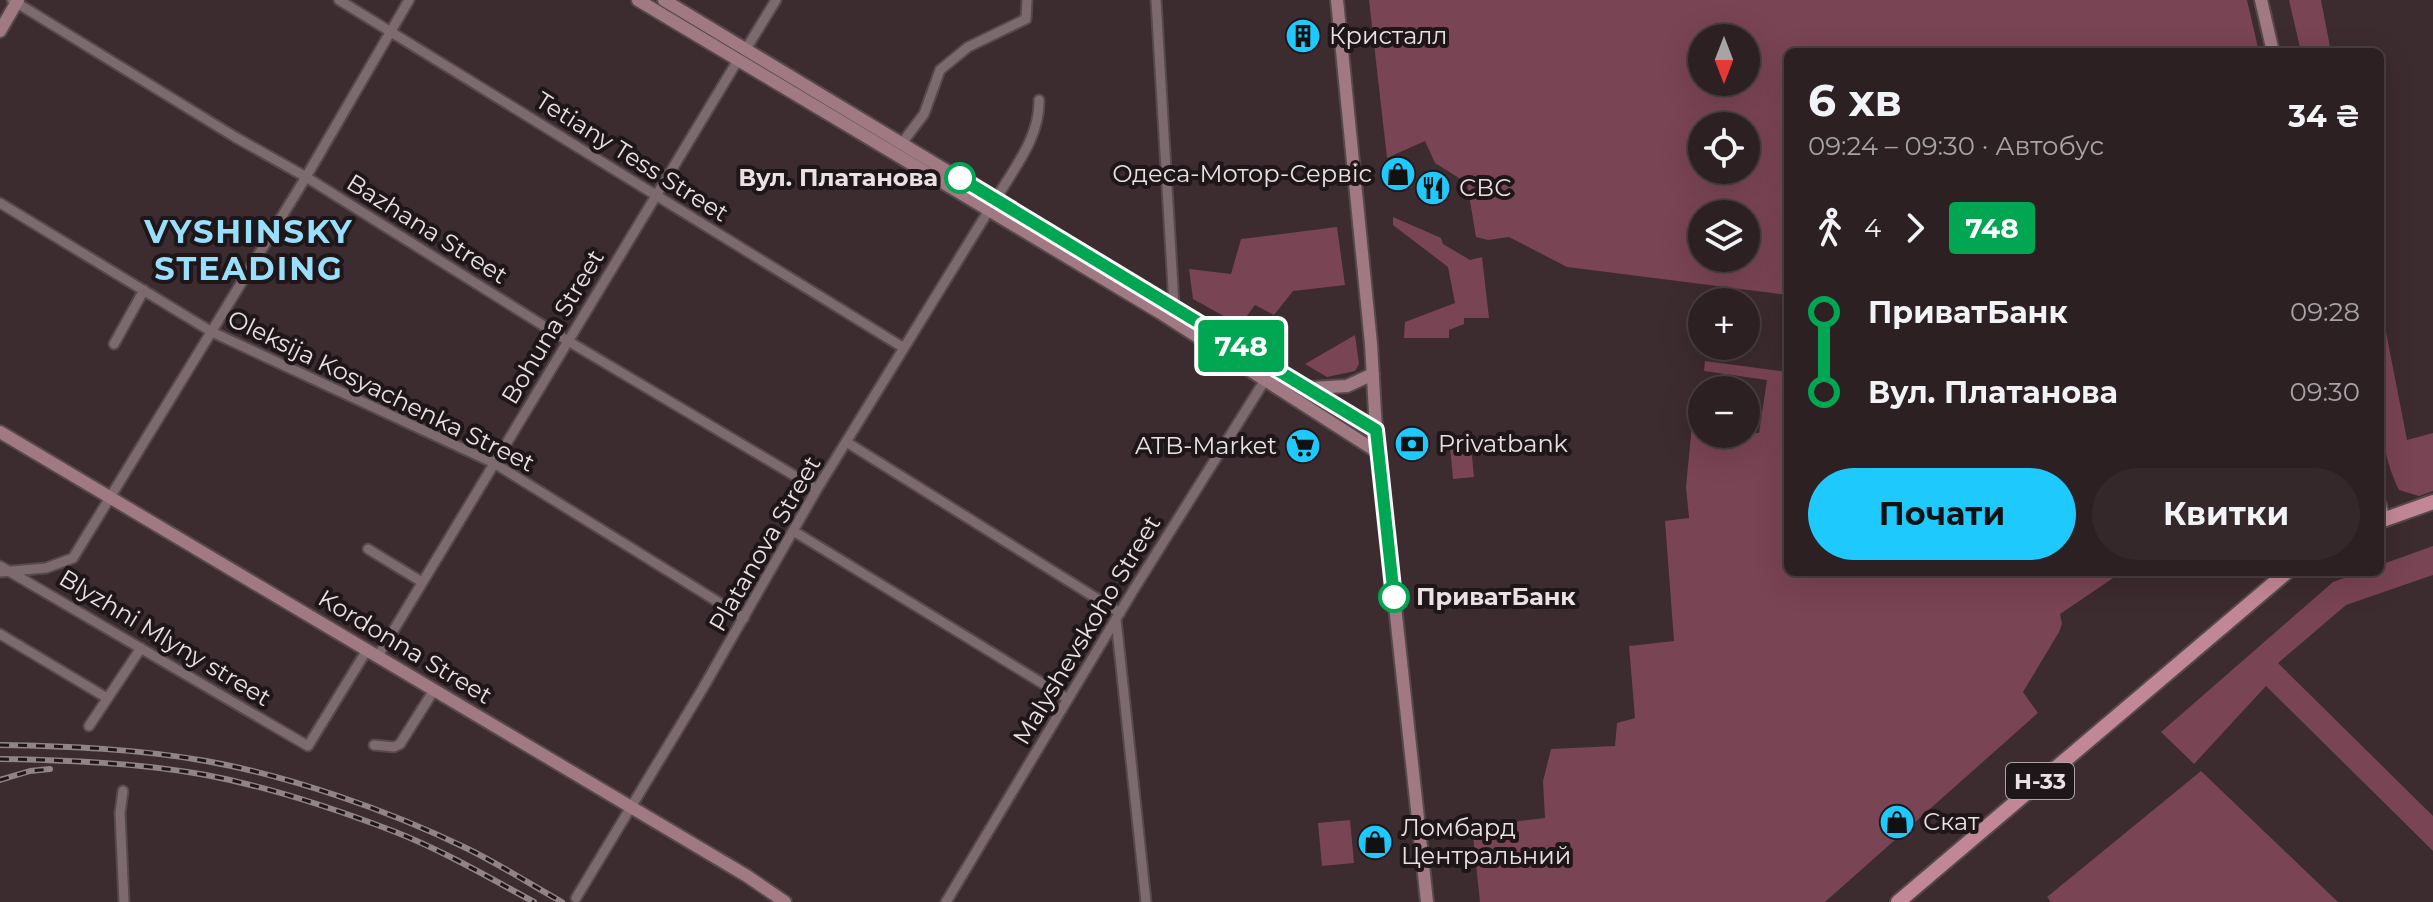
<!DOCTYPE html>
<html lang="uk">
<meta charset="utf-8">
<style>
:root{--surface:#2d2023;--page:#35282b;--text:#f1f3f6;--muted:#a7a3a6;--line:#483e41;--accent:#1ec9fd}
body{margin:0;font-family:Montserrat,sans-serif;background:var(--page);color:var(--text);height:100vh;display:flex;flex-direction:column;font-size:30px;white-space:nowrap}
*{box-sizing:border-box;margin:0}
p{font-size:26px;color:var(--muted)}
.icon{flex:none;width:44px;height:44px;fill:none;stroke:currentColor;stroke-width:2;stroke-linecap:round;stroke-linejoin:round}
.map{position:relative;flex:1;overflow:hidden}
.sheet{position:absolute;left:1784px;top:48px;width:600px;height:528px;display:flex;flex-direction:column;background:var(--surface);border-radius:12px;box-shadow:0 8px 32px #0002,0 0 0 2px var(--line)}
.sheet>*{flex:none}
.badge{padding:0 16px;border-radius:6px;font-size:28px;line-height:52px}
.needle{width:52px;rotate:180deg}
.controls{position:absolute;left:1688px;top:24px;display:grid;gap:16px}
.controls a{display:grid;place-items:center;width:72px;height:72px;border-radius:50%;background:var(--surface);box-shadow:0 8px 32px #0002,0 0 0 2px var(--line);font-size:40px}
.map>.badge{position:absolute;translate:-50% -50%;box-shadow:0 0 0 4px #fff}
.legs{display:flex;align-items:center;gap:12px;height:88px;padding:0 24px;font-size:26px}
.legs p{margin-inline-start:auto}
.head{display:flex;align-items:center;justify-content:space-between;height:136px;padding:0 24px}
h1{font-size:44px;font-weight:700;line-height:60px}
.primary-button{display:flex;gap:16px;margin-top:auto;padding:16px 24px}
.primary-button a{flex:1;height:92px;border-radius:48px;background:var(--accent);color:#111;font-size:32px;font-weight:700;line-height:92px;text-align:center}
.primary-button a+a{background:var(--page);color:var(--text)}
ul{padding:0 24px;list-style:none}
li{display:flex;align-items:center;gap:28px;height:80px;font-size:30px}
li i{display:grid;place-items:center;width:12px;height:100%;margin:0 10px;background:currentColor}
li i::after{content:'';width:20px;height:20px;margin:-10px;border:6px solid;border-radius:50%;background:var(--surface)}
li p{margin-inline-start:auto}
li:first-child i{background:linear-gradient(#0000 50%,currentColor 0)}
li:last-child i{background:linear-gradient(currentColor 50%,#0000 0)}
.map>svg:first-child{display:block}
</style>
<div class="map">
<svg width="2433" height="902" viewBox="0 0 2433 902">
<rect width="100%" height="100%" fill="#3c2b2f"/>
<path fill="#794453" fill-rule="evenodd" d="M1369 0H2247L2259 52H1788V295L1567 267 1509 237 1488 240 1476 237 1467 183 1435 163 1425 141 1387 158ZM1702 38H1746V82H1702ZM1702 126H1746V170H1702ZM1702 214H1746V258H1702Z
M2289 0H2321L2331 52H2301Z
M1393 217 1441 238 1443 244 1470 260 1482 257 1489 318H1464V324L1449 330V338H1404L1405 322 1455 303 1448 267 1393 225Z
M1337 227 1345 285 1293 291 1274 315 1255 305 1240 325 1193 299 1189 269 1231 274 1241 239Z
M2380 301 2407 440 2433 433V491L2419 496 2399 490C2371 433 2380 363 2380 301Z
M1355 335 1359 364 1355 371 1327 377 1305 364Z
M1705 361 1788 372V572H2122L2060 614 2062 624 2059 632 2023 692 2038 713 1825 902H1480L1472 827 1545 818 1543 781 1551 749 1615 746 1617 723 1635 718 1629 646 1674 641 1665 521 1689 518 1686 487 1692 424 1702 425V434L1759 433 1767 380 1704 371Z
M1471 445 1474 477 1453 479 1450 447Z
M2433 546V575L2346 605 2278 663 2433 816V851L2266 686 2194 764 2161 732 2333 582 2361 572H2380V565Z
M2201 771 2338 902H2051L2047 897Z
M1350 820 1354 863 1322 866 1318 823Z"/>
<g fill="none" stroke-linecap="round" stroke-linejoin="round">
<defs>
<path id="street" d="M12 0 235 137 306 177 568 341 817 489
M339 0 904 348
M1156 0 1174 305
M746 49 776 0
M902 143 924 114 940 70 968 47 1026 19 1027 0
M996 199C1014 168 1040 137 1039 100
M0 203 212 332 494 463 744 618
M114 344 144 290
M848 443 1120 613
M795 532 1068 699
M368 549 422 582
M0 566 308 746 367 650
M0 572 46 568 73 558 306 177 409 0
M1116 619 1146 902
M0 634 107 698
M378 656 738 60
M89 726 141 648
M374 745 394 747 400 744 434 690
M123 791 120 813 124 902
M576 898 703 688 817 489 989 210
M946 902 1134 589 1265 380"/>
<path id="secondary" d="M638 0 1159 312 1379 453
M664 0 1376 430
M1337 0 1371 344 1376 430 1427 902
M2261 0 2273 52
M0 31 18 0
M1311 388 1347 386 1373 374
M0 432 747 876 785 902
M2380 505 2384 520"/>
<path id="primary" d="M2380 521 2433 502
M1898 902 2287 572"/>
</defs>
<use href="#street" stroke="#56494d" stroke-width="13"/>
<use href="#secondary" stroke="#56494d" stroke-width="16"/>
<use href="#primary" stroke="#56494d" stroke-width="18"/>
<use href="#street" stroke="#7d6a6e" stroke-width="9"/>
<use href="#secondary" stroke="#a07982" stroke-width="12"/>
<use href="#primary" stroke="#c28797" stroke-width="14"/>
<defs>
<path id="rail" d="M0 745C69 746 138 749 206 761 290 776 390 811 466 848 499 864 530 884 562 902
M0 759C69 760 138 763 206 775 269 787 333 808 393 831 442 850 488 877 534 902
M0 780 30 771 50 769"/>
</defs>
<use href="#rail" stroke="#928387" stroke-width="6"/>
<use href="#rail" stroke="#1e1618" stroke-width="3" stroke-dasharray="9" stroke-linecap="butt"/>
</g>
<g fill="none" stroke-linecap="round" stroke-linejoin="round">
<defs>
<path id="line-1" d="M960 178 1376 430 1394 597"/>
</defs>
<use href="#line-1" stroke="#fff" stroke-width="18"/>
<use href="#line-1" stroke="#00a651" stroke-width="12"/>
</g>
<defs>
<symbol id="building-disc" viewBox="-11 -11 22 22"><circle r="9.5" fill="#1ec9fd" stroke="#1e1618"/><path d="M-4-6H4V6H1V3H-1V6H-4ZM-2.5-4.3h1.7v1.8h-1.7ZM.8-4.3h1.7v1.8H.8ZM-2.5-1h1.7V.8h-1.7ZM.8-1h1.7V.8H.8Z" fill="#111"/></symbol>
<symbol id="shop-disc" viewBox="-11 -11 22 22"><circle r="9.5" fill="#1ec9fd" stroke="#1e1618"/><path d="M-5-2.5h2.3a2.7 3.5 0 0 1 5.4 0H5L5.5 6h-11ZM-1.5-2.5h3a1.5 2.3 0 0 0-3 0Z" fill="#111"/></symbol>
<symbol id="restaurant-disc" viewBox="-11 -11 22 22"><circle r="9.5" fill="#1ec9fd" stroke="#1e1618"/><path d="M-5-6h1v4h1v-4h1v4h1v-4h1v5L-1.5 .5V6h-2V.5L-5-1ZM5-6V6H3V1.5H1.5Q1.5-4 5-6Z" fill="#111"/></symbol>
<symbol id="bank-disc" viewBox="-11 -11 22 22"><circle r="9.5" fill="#1ec9fd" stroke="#1e1618"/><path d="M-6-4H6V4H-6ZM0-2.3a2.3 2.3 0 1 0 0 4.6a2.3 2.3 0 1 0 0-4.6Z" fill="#111"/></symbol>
<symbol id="supermarket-disc" viewBox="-11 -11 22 22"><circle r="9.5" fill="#1ec9fd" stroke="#1e1618"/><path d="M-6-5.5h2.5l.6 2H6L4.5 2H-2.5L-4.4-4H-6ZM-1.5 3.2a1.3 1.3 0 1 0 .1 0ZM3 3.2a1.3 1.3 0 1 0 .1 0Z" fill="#111"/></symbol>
</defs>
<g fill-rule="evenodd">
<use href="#building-disc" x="1283" y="16" width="40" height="40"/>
<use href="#shop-disc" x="1378" y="154" width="40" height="40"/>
<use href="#restaurant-disc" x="1413" y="168" width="40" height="40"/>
<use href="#bank-disc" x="1392" y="424" width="40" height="40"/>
<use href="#supermarket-disc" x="1283" y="426" width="40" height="40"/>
<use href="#shop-disc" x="1877" y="802" width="40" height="40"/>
<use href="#shop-disc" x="1355" y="822" width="40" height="40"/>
</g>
<g fill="#fff" stroke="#00a651" stroke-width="4">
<circle cx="960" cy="178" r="14"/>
<circle cx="1394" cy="597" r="14"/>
</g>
<g text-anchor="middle" stroke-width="8" stroke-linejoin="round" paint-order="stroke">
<rect fill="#1e1618" stroke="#aea3a6" stroke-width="2" x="2006" y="763" width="68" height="36" rx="6"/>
<g font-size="22" font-weight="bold" fill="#ebe0e3">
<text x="2040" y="789">Н-33</text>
</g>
<g font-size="24" fill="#ebe0e3" stroke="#1e1618" text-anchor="start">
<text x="1329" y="44">Кристалл</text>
<text x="1372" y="182" text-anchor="end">Одеса-Мотор-Сервіс</text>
<text x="1459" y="196">СВС</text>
<text x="1438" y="452">Privatbank</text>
<text x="1277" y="454" text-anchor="end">ATB-Market</text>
<text x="1923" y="830">Скат</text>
<text x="1401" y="836">Ломбард<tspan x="1401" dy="28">Центральний</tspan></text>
</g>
<g font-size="24" fill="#ebe0e3" stroke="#1e1618">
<text transform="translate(632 157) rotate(32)" y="8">Tetiany Tess Street</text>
<text transform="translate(427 229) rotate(32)" y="8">Bazhana Street</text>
<text transform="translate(553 327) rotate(-59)" y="8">Bohuna Street</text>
<text transform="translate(381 391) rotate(26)" y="8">Oleksija Kosyachenka Street</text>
<text transform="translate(765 544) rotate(-60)" y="8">Platanova Street</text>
<text transform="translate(1087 630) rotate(-59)" y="8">Malyshevskoho Street</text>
<text transform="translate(165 638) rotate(31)" y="8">Blyzhni Mlyny street</text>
<text transform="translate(405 647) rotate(31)" y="8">Kordonna Street</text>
</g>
<g font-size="24" font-weight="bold" fill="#ebe0e3" stroke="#1e1618" text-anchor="end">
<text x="938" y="186">Вул. Платанова</text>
<text x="1416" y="605" text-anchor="start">ПриватБанк</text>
</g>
<g font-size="32" font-weight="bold" letter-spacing="2" fill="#99dffb" stroke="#1e1618">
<text x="249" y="243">VYSHINSKY<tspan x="249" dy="37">STEADING</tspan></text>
</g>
</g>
</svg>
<div class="controls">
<a><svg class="needle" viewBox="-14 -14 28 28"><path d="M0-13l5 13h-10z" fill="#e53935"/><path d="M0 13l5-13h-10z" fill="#a7a3a6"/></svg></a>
<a><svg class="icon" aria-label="locate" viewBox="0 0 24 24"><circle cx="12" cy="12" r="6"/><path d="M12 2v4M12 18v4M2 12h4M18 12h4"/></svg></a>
<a><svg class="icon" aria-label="layers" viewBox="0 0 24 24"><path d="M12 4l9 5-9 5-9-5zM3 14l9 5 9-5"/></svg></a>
<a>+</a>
<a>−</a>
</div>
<b class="badge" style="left:1241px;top:346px;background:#00a651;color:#fff">748</b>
<section class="sheet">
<div class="head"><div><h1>6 хв</h1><p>09:24 – 09:30 · Автобус</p></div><b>34 ₴</b></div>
<div class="legs"><svg class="icon" aria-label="walk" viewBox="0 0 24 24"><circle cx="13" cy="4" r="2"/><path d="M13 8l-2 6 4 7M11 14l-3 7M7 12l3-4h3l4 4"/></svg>4<svg class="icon" aria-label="forward" viewBox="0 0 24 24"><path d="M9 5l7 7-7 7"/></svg><b class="badge" style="background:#00a651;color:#fff">748</b></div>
<ul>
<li><i style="color:#00a651"></i><b>ПриватБанк</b><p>09:28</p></li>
<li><i style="color:#00a651"></i><b>Вул. Платанова</b><p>09:30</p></li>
</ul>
<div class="primary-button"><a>Почати</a><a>Квитки</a></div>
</section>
</div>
